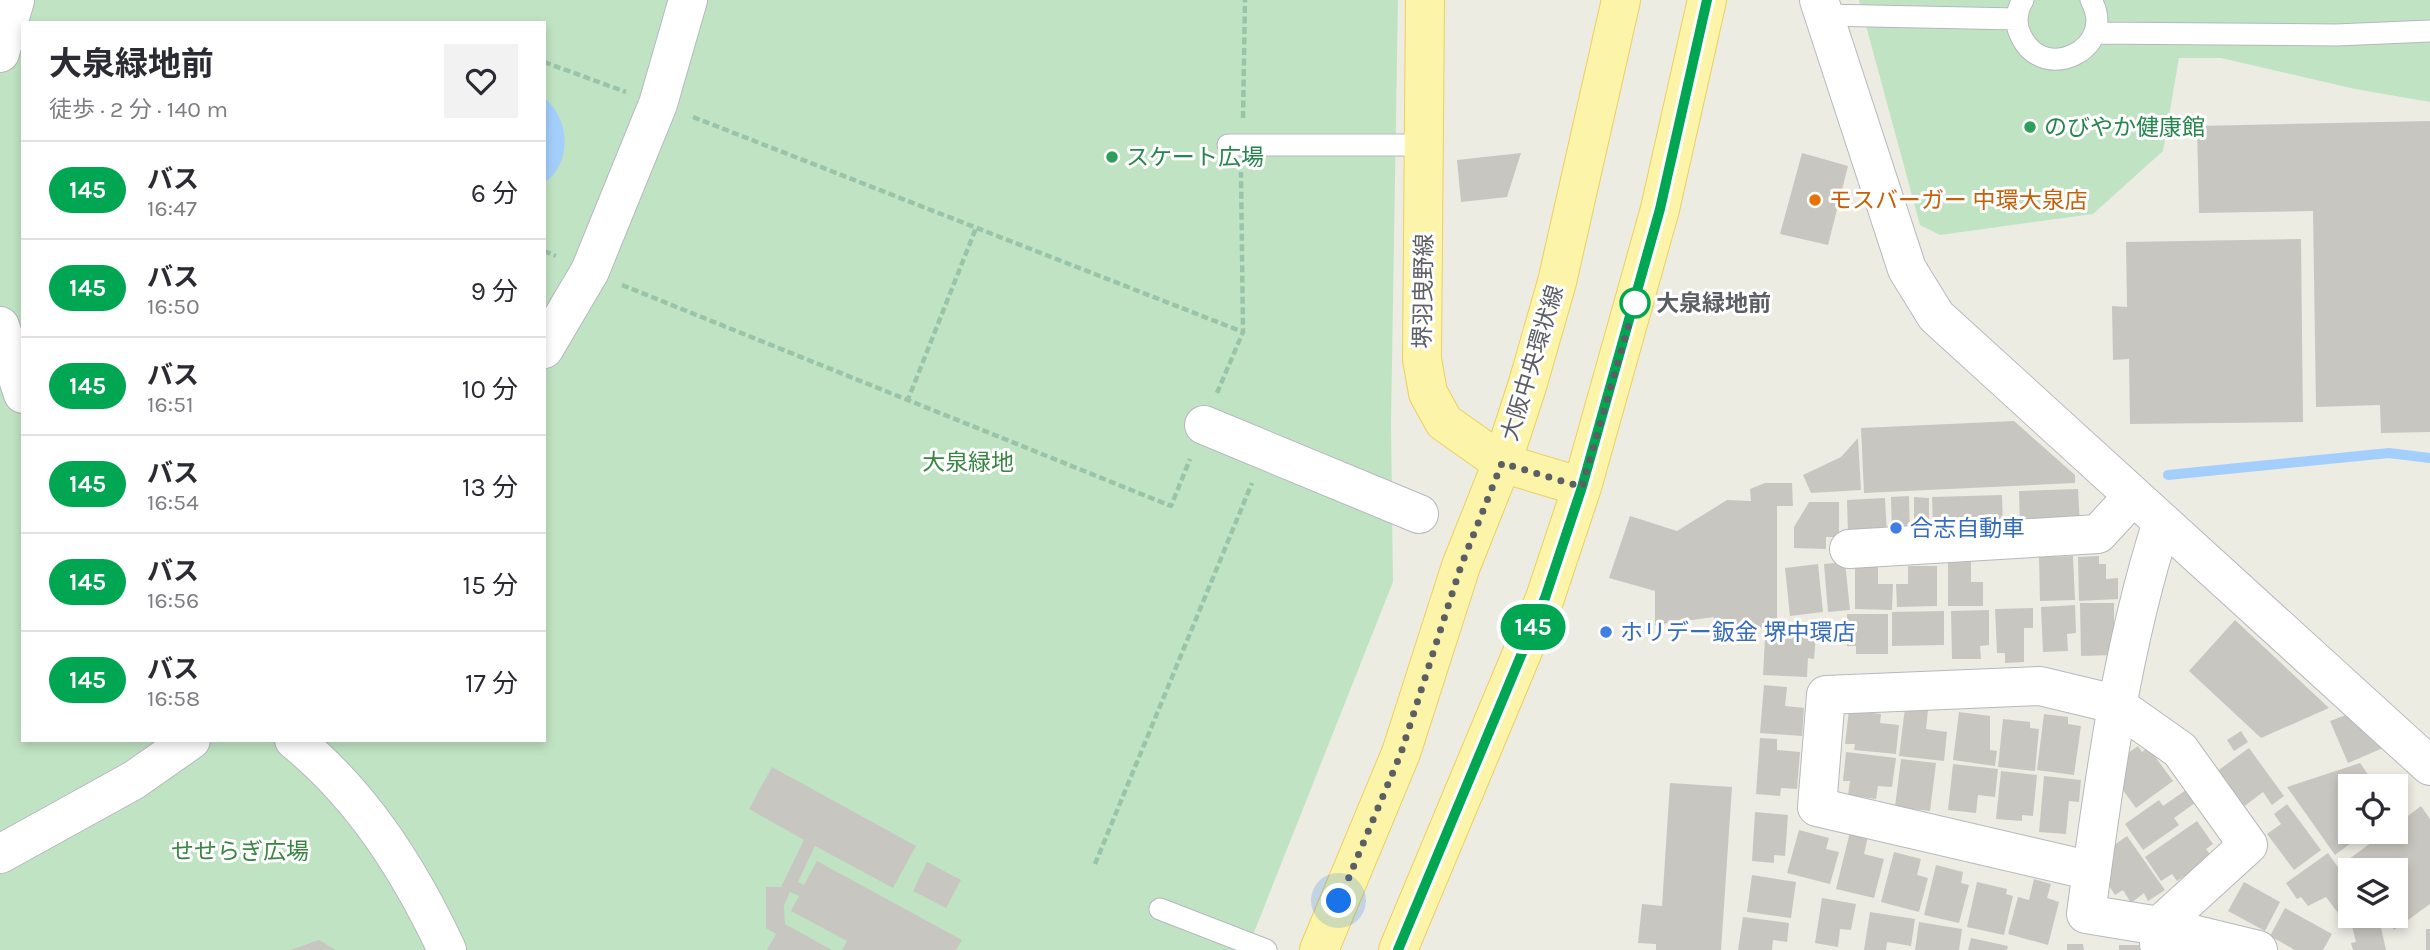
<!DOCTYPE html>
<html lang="ja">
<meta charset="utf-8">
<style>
:root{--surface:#fff;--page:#f2f2f3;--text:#2b2b33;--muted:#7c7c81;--line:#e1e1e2}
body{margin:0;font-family:Karla,"Noto Sans JP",sans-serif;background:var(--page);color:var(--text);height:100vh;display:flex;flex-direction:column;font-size:26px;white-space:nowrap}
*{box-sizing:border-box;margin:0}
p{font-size:23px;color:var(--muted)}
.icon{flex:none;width:38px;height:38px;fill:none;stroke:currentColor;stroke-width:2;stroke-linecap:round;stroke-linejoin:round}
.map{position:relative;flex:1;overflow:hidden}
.sheet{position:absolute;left:21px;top:21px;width:525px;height:721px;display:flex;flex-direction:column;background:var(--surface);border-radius:0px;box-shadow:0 4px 10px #0003}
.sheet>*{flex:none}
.badge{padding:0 14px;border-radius:23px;font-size:24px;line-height:46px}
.controls{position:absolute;left:2338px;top:774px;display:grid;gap:14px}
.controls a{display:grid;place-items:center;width:70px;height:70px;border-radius:0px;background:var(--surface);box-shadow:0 4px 10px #0003;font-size:35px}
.you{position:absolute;width:35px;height:35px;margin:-18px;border:5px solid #fff;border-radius:50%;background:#1a73e8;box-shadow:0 0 0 10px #1a73e833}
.map>.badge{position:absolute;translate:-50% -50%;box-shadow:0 0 0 4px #fff}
.round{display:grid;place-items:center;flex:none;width:74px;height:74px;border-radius:0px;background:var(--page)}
.overview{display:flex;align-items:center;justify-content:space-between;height:119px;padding:0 28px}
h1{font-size:33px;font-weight:700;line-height:52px}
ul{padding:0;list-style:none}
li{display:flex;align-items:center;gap:21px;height:98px;padding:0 28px;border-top:2px solid var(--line)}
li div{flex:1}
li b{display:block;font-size:26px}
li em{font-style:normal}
li .badge{min-width:77px;font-weight:700;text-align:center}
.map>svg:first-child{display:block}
</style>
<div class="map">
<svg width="2430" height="950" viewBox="0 0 2430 950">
<rect width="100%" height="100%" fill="#edece3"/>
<path fill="#c0e4c3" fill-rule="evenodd" d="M0 0H1398L1391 423 1393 582 1247 950H0ZM23 23H544V740H23Z
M1859 0H2430V102L2355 89 2221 58H2179L2163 151 2093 214 1940 235 1920 225Z"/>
<path fill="#a4cffc" d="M544 98C570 118 573 163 544 183Z"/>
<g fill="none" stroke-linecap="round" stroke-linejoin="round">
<path stroke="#a4cffc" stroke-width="10" d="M2168 475 2389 453 2430 458"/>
</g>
<path fill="#c8c6c0" d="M2430 121V432L2381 433 2380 405 2316 407 2313 211 2199 213 2197 126Z
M1521 153 1507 197 1461 202 1457 160Z
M1802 153 1848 166 1828 245 1780 234Z
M2301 239 2303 422 2130 424 2129 359 2113 360 2112 306 2127 307 2126 242Z
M2014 421 2075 475V483L1864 493 1861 428Z
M1858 438 1861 490 1811 493 1803 475 1841 457Z
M1765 483H1792L1793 506H1777V624L1714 638V617L1655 625V591L1609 578 1630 516 1677 531 1727 500 1751 501 1750 489Z
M2078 489 2080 526 2020 529 2019 491Z
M2002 495 2003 527 1933 529 1932 497Z
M1909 496 1910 536 1892 537 1891 497Z
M1914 497 1929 498V535L1914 536Z
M1885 498 1887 536 1848 534 1847 500Z
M1809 502H1839V537H1826V549L1794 548V527Z
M2073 556 2075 600 2040 601 2039 557Z
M2099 556V564H2106V579L2118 578V599L2079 601 2078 557Z
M1948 561H1971V582H1983V606H1948Z
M1845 562 1850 610 1828 612 1824 564Z
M1818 564 1823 612 1790 616 1785 568Z
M1855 565 1878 566V584H1893L1892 610 1855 609Z
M1908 566H1937V606L1897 607 1896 584H1908Z
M2080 603H2114V655L2081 656Z
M2075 605 2076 633 2067 634 2068 651 2043 652 2041 607Z
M2033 608V628H2024V662L2005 663V653H1997L1995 609Z
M1989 610V645L1980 646 1981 659H1952L1951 611Z
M1944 611V645L1892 646V612Z
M1847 614H1888V654H1856V646H1847Z
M2235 620 2329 708 2261 738 2189 671Z
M1787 634 1816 635 1814 659 1808 658 1807 677 1763 675 1765 638H1787Z
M1764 685 1787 687 1785 706 1804 708 1802 736 1760 733Z
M1905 708 1928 710 1926 729 1947 732 1944 761 1899 756Z
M1849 710 1881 714 1880 723 1899 725 1896 754 1854 750 1855 744H1845Z
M1959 712 1990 716V750L1997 751 1995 766 1953 760Z
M2044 714 2068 717V724L2081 726 2074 775 2037 770Z
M2346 715 2383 748 2348 763 2330 721Z
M2003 719 2030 722V728L2039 729 2035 771 1998 767Z
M2241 731 2248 742 2234 751 2227 740Z
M1760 738 1777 739V750L1800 752 1797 789 1781 788 1780 796 1756 794Z
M2138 746 2142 752 2148 747 2173 781 2136 808 2117 782 2121 758Z
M2249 748 2284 796 2272 805 2263 792 2242 808 2216 772Z
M1846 752 1896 758 1892 787 1878 786 1876 799 1848 795 1850 781H1843Z
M1901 759 1936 763 1930 811 1895 807Z
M2360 763 2376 786H2350V831H2367L2335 855 2287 787Z
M1953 764 1998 769 1995 797 1978 795 1976 813 1948 810Z
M772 767 916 846 893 888 815 846 798 882 804 885 817 861 962 940 956 950H842L847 941 791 911 799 896 790 892 784 905 785 924 832 950H767L776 934 766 928V887H781L804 840 749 809Z
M2001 771 2037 775 2033 816 2022 815V821L1996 819Z
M2044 776 2081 780 2079 802 2069 801 2066 834 2039 832Z
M1670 783 1732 787 1721 950H1656V944L1638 943 1642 904 1662 906Z
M2186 790 2195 803 2174 818 2179 825 2143 850 2125 824 2159 800 2163 806Z
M2287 804 2321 850 2294 870 2267 834 2281 824 2274 814Z
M2421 806 2430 819V904L2394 930 2384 915H2396V870H2351L2345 862 2387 831H2396V825Z
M1755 812 1788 815 1785 856 1774 855V863L1752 861Z
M2197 821 2213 844 2206 849 2212 857 2177 881 2172 874 2161 881 2145 857Z
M1799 830 1829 838 1826 849 1839 852 1830 884 1787 873Z
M1850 832 1868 836 1864 854 1884 859 1874 898 1836 889Z
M2127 836 2165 890 2148 901 2144 893 2131 903 2123 890 2115 895 2104 878 2112 872 2104 860 2107 850Z
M1894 852 1921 859 1917 875 1928 878 1919 912 1881 902Z
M2328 853 2350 884V905L2338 913 2326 897 2308 906 2301 897 2297 899 2286 883Z
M927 862 961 880 946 908 913 891Z
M1936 865 1963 872 1961 883 1969 885 1959 923 1924 915Z
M1752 875 1796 882 1791 918 1747 912Z
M2034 879 2051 884 2047 898 2059 902 2048 945 2008 934 2018 897 2029 900Z
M1977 882 2007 889 2006 894 2013 896 2004 935 1967 927Z
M2244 882 2280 902 2265 931 2228 911Z
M1822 898 1856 904 1851 930 1840 929 1838 947 1815 943Z
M2285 908 2332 934 2323 950H2295L2270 936Z
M1870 912 1915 919 1911 946 1887 942 1886 950H1864Z
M2373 916 2374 924 2380 923 2386 950H2353L2351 943 2356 942 2351 922Z
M1743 917 1789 923 1787 942 1773 940 1772 950H1738Z
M1919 922 1962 929 1959 950H1915Z
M2426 929H2430V950H2426Z
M1971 938 2008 946 2007 950H1968Z
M319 940 336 950H290Z
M2067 944H2083L2084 950H2067Z
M2119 945H2139L2140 950H2119Z"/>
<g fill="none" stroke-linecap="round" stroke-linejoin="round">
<defs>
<path id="lane" d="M2023 0C2016 11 2015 25 2021 36 2044 85 2118 48 2091 0
M1824 15 2017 19
M2095 33 2336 35 2430 31
M1228 145H1426
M1160 909 1266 950"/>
<path id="street" d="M0 53 15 0
M0 326 23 394
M544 349 590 271 658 104 688 0
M1204 425 1419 514
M1849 549 2098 534 2133 496
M294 740C363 796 410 871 447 950
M0 854 134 780 191 740
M2092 871 1817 807 1826 695 2040 686 2115 704 2180 750 2248 845 2159 926 2086 914C2104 781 2121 650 2162 522
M2159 944V926L2258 950"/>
<path id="secondary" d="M1819 0 1907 269 1936 316 2430 766"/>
<path id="primary" d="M1425 0 1422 359 1428 393 1444 422 1502 463 1582 487
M1319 950 1401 753 1461 566 1502 463 1528 383 1557 282 1621 0
M1398 950 1545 598 1582 487 1660 209 1707 0"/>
</defs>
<use href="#lane" stroke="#b5b8bd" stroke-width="23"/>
<use href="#street" stroke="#b5b8bd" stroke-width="40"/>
<use href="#secondary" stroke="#b6b9bf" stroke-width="40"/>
<use href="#primary" stroke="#eccf5d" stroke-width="40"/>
<path stroke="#9ac4aa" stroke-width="4.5" stroke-dasharray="7 3.5" stroke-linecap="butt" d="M544 62 626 92
M693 117 1243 332
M1243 118 1245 0
M544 251 556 256
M622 285 1171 506 1190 459
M1217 393 1243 332 1241 172
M907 402 976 228
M1095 864 1252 483"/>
<use href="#lane" stroke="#fff" stroke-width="21"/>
<use href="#street" stroke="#fff" stroke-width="38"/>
<use href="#secondary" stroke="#fff" stroke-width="38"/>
<use href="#primary" stroke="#fcf5a9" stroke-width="38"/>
</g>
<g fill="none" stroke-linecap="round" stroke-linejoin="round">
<defs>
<path id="line" d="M1398 950 1545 598 1582 487 1660 209 1707 0"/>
</defs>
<use href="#line" stroke="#fff" stroke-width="16"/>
<use href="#line" stroke="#00a651" stroke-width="10"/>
<path stroke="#5b5e63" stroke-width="7" stroke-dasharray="0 12.6" d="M1339 901 1401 753 1461 566 1502 463 1582 487 1635 303"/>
</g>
<g fill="#2e9e5b" stroke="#fff" stroke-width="2.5">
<circle cx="2030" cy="127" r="7"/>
<circle cx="1112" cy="157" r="7"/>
</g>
<circle fill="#e8710a" stroke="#fff" stroke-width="2.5" cx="1815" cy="200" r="7"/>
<circle fill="#fff" stroke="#00a651" stroke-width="3.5" cx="1635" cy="303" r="14"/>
<g fill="#3f7fe0" stroke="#fff" stroke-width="2.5">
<circle cx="1896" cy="528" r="7"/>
<circle cx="1606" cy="632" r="7"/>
</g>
<g text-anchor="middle" stroke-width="6" stroke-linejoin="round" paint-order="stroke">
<g font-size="23" fill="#27864d" stroke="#fff" text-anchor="start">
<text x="2044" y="135">のびやか健康館</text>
<text x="1126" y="165">スケート広場</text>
</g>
<g font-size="23" fill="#c56008" stroke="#fff" text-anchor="start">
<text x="1829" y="208">モスバーガー 中環大泉店</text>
</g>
<g font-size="23" fill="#5b5e63" stroke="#fff">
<text transform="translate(1423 291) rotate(-89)" y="8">堺羽曳野線</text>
<text transform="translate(1532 363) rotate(-73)" y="8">大阪中央環状線</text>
</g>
<g font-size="23" font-weight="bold" fill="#5b5e63" stroke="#fff" text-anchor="start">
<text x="1656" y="311">大泉緑地前</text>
</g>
<g font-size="23" fill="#388542" stroke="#fff">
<text x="968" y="470">大泉緑地</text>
<text x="240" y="859">せせらぎ広場</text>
</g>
<g font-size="23" fill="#366cbe" stroke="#fff" text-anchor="start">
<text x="1910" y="536">合志自動車</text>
<text x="1620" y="640">ホリデー鈑金 堺中環店</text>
</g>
</g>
</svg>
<div class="controls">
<a><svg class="icon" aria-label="locate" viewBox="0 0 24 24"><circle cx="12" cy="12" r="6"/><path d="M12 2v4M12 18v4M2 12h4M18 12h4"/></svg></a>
<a><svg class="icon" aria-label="layers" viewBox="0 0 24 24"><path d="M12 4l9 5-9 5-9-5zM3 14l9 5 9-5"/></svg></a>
</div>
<div class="you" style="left:1339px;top:901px"></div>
<b class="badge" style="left:1533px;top:627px;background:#00a651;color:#fff">145</b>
<section class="sheet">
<div class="overview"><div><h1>大泉緑地前</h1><p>徒歩 · 2 分 · 140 m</p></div><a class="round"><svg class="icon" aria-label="heart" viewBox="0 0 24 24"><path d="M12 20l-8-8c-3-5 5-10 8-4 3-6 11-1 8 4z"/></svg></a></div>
<ul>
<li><span class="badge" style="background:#00a651;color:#fff">145</span><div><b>バス</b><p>16:47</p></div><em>6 分</em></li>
<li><span class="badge" style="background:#00a651;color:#fff">145</span><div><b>バス</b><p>16:50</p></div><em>9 分</em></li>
<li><span class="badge" style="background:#00a651;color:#fff">145</span><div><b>バス</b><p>16:51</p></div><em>10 分</em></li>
<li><span class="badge" style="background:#00a651;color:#fff">145</span><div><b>バス</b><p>16:54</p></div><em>13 分</em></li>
<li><span class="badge" style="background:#00a651;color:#fff">145</span><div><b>バス</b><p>16:56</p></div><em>15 分</em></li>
<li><span class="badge" style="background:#00a651;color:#fff">145</span><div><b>バス</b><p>16:58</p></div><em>17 分</em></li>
</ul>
</section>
</div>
